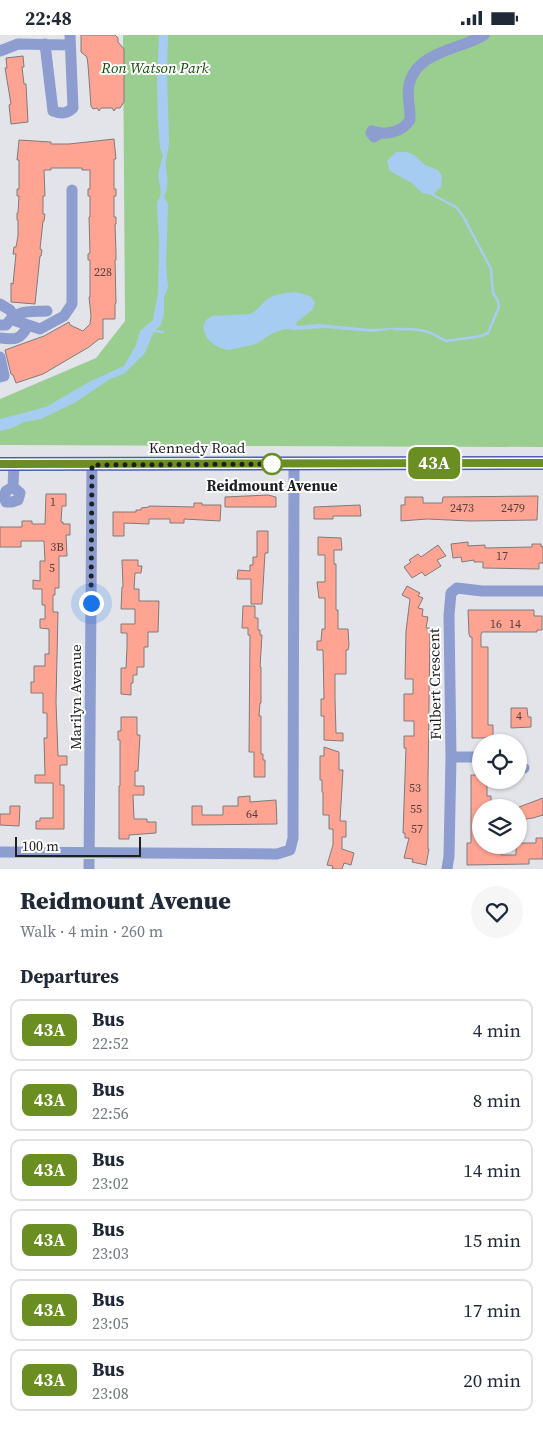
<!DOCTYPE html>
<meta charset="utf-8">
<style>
:root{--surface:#fff;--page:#f6f6f7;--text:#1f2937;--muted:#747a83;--line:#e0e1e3}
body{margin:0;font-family:"Source Serif 4",serif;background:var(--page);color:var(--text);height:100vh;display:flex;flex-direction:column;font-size:19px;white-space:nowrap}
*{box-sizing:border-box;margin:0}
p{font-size:16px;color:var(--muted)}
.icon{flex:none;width:28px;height:28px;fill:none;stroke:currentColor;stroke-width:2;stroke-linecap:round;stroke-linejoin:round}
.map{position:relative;height:834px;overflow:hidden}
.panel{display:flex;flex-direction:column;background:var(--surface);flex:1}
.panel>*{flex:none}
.badge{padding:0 10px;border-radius:8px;font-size:18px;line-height:32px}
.tools{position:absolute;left:472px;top:699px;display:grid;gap:10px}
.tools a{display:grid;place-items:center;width:55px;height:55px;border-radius:50%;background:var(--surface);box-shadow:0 1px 4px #0004;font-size:25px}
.scale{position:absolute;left:15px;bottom:12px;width:126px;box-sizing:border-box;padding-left:5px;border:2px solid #1e1f21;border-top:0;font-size:14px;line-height:18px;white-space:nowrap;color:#1e1f21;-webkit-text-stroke:4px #fff;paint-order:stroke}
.you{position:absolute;width:25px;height:25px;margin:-12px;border:4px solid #fff;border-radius:50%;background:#1a73e8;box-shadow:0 0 0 8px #1a73e833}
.map>.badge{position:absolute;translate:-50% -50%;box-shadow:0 0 0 2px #fff}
h2{padding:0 20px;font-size:19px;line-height:45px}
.round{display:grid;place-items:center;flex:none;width:52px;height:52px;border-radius:26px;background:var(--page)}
.overview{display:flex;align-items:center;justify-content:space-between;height:85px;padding:0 20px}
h1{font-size:24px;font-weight:800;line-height:38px}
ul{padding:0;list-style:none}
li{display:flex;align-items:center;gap:15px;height:62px;margin:0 10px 8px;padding:0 10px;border:2px solid var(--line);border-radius:10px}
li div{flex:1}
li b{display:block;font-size:19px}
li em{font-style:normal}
li .badge{min-width:55px;font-weight:700;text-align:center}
.status{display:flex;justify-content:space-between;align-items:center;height:35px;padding:0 25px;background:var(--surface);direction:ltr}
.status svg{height:14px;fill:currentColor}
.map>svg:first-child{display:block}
</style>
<div class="status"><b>22:48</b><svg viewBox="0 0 49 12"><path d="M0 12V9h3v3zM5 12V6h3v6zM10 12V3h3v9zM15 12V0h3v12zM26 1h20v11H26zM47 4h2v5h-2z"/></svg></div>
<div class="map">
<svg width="543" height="834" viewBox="0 0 543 834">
<rect width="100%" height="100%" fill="#e3e4ea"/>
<path fill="#9ace91" d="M123 0H543V412L0 410V364L96 323 125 286Z"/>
<path fill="#a7ccf2" d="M159 0H168V5C166 39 168 72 169 105 169 114 165 125 166 132 167 143 169 151 164 162L168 169 166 230 168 253 164 262V280L160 291 154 296 145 318 124 339 110 344 76 367 41 384 24 387 12 393 0 396V384L46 372 89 347 124 331 136 310 140 296 153 285 158 258 159 208 157 168 161 159 158 139 163 120 160 113 158 89 157 43Z
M396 117H407L414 120 425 130 438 135 442 141 441 152 433 160 422 158 412 148 390 136 387 126Z
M295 257 310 261 315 267 313 274 296 288 297 291 319 289 371 294 393 293 394 294 372 297 325 293 294 295 285 294 273 298 256 309 229 315 220 313 213 309 207 303 203 292 206 285 212 281 250 279C257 276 261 270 266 265 274 259 286 258 295 257Z"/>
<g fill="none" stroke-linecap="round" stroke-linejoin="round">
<path stroke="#a7ccf2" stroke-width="2.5" d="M394 294C405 294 417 293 428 297 435 299 440 304 447 306L481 301 488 298 499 272 498 266 493 258 491 234 463 181 456 172 433 160
M154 296 163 297"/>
</g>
<path fill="#ffa393" stroke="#817a79" d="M81 0H115L118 3V7L124 14V67L120 73H116L114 76 112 73H101L99 76 97 73 93 74 91 71 88 30 87 22 81 17Z
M23 21 24 32H22L24 49H26L28 87 11 89 9 70 11 69 5 33H7L6 23Z
M114 104 116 124H114V154H116V161H114V182H116V189H115L116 218V225H115L116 268 115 269V284H103V304H99L89 312 43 339 16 348 13 340 11 339 5 315 44 301 69 287 70 290 83 296 90 289 91 281 89 262H90V225H88V219L90 218 89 182H90V161H88V154H90V135H82V133H51V135H44L45 161H43V179H45L44 186H43L40 214 42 215 41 221H40L35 269 11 267V248L13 249 16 219H13L14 212H16L18 201V185H17V178H18L19 161H17V154H19V125H17L19 105 51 107V109H69Z
M46 459H66V471H62L61 487H63V489H70V500H66L67 521H59V553H55V560H53V577H58L56 667 58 721H67V730H60V750H64V794H36V786H40V783H53V748H35V740H45L44 703H47V678H43V658H31V647H34V631H45V619H49V594L40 593V584H45V570H42V554H33V545L40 546V526H45L44 506H21V512H0V492H22V486H32V489H45Z
M268 460 276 462V472H225V462Z
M538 461 537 485 470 486 427 484 401 486V470H405V462H423V468H442L443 462Z
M194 468H202V470H221L220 486 184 484V488H170V484H149V489L124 488V501H113V477H136V475H141V473L149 472V471L194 472Z
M360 470 361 481H333V484H314V472Z
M257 496H268V518H265L262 569H251V544H237L238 535 250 536V530H253V522H257Z
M318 502 341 503 342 515H334V529H336V575H338V594H348L349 610 348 615H346V639H335V664L336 698H343V706L324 705V681H321V664H324L323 615H317V606H321L322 594H325V563H319L317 547H325V520H318Z
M468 507V511L485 510V513L532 512V509H541V512L543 511V528H539V534L483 533V527H474V525L462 527 461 522 453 523 451 509Z
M438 510 446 521 437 525 441 531 425 541 422 537 412 543 404 532 411 527 409 525 418 519 421 522Z
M122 525H138V531H142L141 538H135L134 554H139V566H159L158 597H148V612H144V632H137V640H133V648H131V660L121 659V633H126L127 612V598H121V589H135V574H121L122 552H123Z
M407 551 420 558 418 561 423 563 418 573 423 574 422 581 428 582 426 593H430L428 744V814H429L426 830 412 827 413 824 404 823 409 803H405V798H403L406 713H404V701H414V686H404V659H413V644H405L406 596 410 564 402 560Z
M243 571H255V583H258V595H260V600H262L260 632H261V668H260L259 681H261V719H263V725H265V742H254V717H249L250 600H248V593H242Z
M468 575H534V581H542V595H537V597H482L481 599V612H488V690H493V703H472V602H470L469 599Z
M511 673H527L528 682H531V692L511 693Z
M121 682H137V700H140L138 736H135V751H144V760H133L134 784H147V787H156V798L129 800V804H119V751H120V705H118V696H121Z
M324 712 339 717V735H343L340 786H346V802H342V814L354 818 351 830 344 828 342 834H332L333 831 327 830 333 810V794H329V780H323V757H322V745H320V721H324Z
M471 740H481V745H487V761H491V772H481V810H501V820H516V810H519V808H536V803H543V824H529V829L467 830V808H471Z
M250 761V767L276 765 277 789 192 790V771H202V780H223V771H238V762Z
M543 763V780L533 783 519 785V772Z
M10 771H20L19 791 0 790V779H10Z"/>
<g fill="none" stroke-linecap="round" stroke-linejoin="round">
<path stroke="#8d9dd0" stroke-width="11" d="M45 9 53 76C62 79 66 79 73 73L70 0
M0 16 18 9 70 10
M380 98 374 102 371 98 372 96C386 101 402 97 410 85 411 73 406 62 409 50 416 16 460 15 484 0
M0 269 10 275 16 286 40 294 64 281 72 269V155
M0 290H6C18 274 28 277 47 276
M0 303C15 305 21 305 28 290
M0 322 4 341 0 342
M13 452 20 458 18 465 12 467H6L4 462 6 456 13 452 14 429
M451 722H481
M519 731 524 733
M0 817 277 819 290 815 293 803 294 429
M89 834 92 430
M447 834 449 821 451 722 449 580 451 558 457 553 482 556H543"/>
<path stroke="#495db9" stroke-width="14" d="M0 429 543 428"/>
</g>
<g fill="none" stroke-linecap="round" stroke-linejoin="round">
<defs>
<path id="line" d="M0 429 543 428"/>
</defs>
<use href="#line" stroke="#fff" stroke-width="11"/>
<use href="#line" stroke="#6b8e23" stroke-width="8"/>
<path stroke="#1e1f21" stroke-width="5" stroke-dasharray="0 9" d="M91 568 92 430 276 429H272"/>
</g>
<circle fill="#fff" stroke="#6b8e23" stroke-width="2.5" cx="272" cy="429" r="10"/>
<g text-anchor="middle" stroke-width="4" stroke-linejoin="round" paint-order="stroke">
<g font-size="12" fill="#56403e">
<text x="103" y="241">228</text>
<text x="53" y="471">1</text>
<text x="462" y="477">2473</text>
<text x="513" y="477">2479</text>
<text x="57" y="516">3B</text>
<text x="502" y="525">17</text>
<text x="52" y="537">5</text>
<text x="496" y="593">16</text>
<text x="515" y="593">14</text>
<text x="519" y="685">4</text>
<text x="415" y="757">53</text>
<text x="416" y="778">55</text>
<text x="252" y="783">64</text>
<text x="417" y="798">57</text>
</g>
<g font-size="15" font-style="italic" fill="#134d08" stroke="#fff">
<text x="155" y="38">Ron Watson Park</text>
</g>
<g font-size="15" fill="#1e1f21" stroke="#fff">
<text x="197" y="418">Kennedy Road</text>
<text transform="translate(435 649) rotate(-91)" y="5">Fulbert Crescent</text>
<text transform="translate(76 662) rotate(-90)" y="5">Marilyn Avenue</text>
</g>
<g font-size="15" font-weight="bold" fill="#1e1f21" stroke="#fff">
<text x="272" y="456">Reidmount Avenue</text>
</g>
</g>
</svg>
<div class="tools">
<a><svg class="icon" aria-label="locate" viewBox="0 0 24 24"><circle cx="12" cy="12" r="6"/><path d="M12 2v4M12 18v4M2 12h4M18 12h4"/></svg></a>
<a><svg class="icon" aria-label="layers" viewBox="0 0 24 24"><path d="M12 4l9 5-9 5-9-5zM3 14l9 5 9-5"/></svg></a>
</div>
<div class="scale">100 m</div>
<div class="you" style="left:91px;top:568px"></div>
<b class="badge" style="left:434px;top:428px;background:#6b8e23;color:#fff">43A</b>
</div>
<section class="panel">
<div class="overview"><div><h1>Reidmount Avenue</h1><p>Walk · 4 min · 260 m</p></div><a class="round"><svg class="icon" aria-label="heart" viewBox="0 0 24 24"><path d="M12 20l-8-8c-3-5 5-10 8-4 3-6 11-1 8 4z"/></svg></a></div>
<h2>Departures</h2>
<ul>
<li><span class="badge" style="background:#6b8e23;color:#fff">43A</span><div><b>Bus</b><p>22:52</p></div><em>4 min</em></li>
<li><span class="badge" style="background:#6b8e23;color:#fff">43A</span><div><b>Bus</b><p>22:56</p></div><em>8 min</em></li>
<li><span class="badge" style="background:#6b8e23;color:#fff">43A</span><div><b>Bus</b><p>23:02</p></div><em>14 min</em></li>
<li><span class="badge" style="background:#6b8e23;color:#fff">43A</span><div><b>Bus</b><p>23:03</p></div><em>15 min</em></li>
<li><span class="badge" style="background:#6b8e23;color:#fff">43A</span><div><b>Bus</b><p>23:05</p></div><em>17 min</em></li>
<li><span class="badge" style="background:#6b8e23;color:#fff">43A</span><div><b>Bus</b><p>23:08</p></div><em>20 min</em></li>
</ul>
</section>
